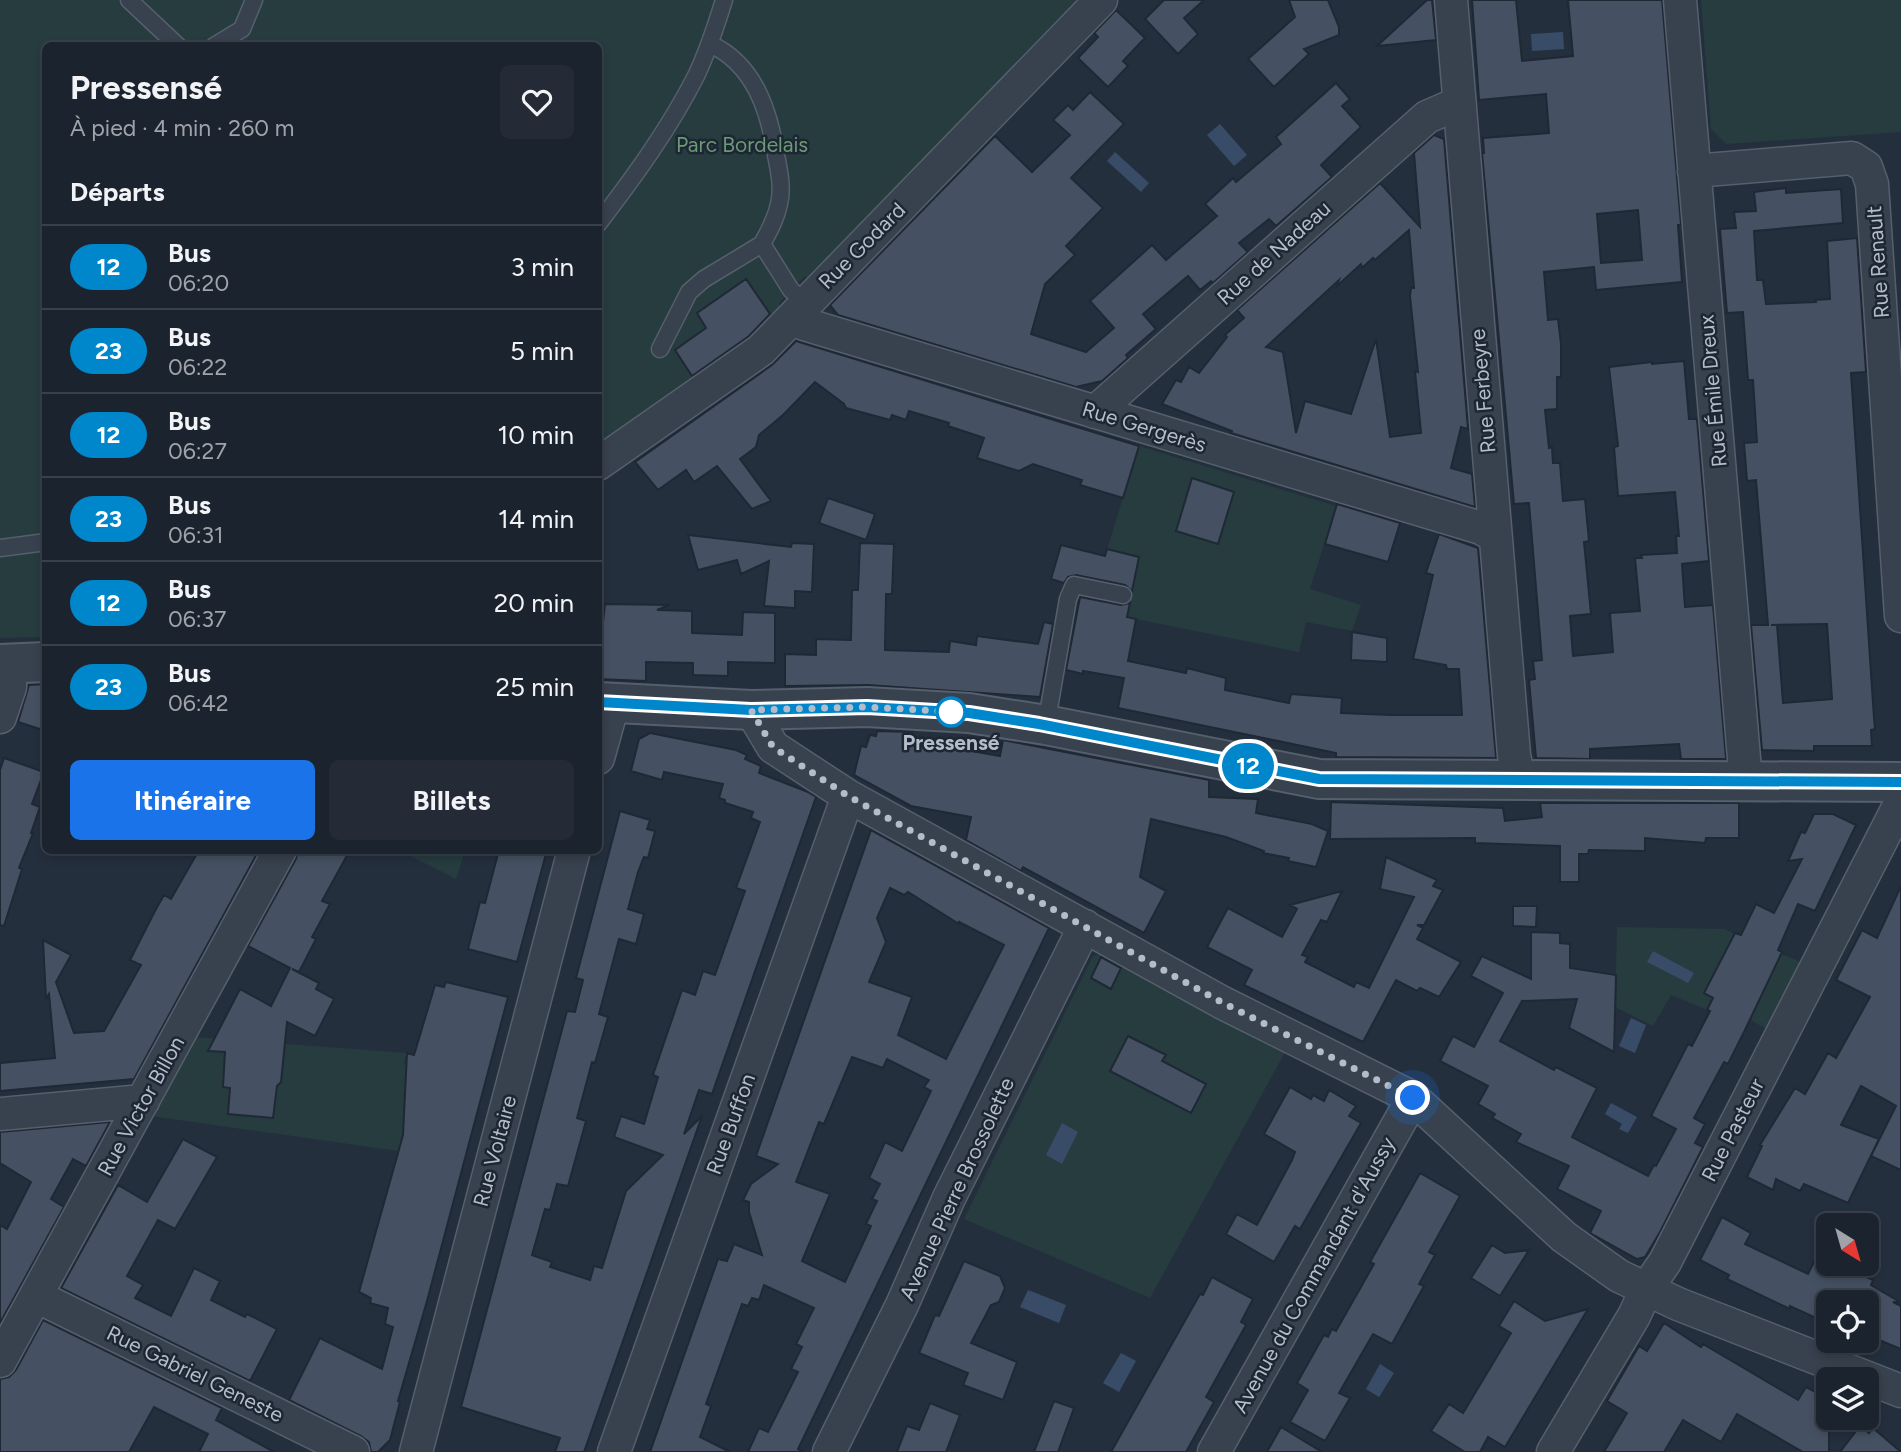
<!DOCTYPE html>
<html lang="fr">
<meta charset="utf-8">
<style>
:root{--surface:#1b232e;--page:#242b36;--text:#f1f3f6;--muted:#a0a4aa;--line:#39404a;--accent:#1a73e8}
body{margin:0;font-family:Figtree,sans-serif;background:var(--page);color:var(--text);height:100vh;display:flex;flex-direction:column;font-size:26px;white-space:nowrap}
*{box-sizing:border-box;margin:0}
p{font-size:23px;color:var(--muted)}
.icon{flex:none;width:38px;height:38px;fill:none;stroke:currentColor;stroke-width:2;stroke-linecap:round;stroke-linejoin:round}
.map{position:relative;flex:1;overflow:hidden}
.panel{position:absolute;left:42px;top:42px;width:560px;height:812px;display:flex;flex-direction:column;background:var(--surface);border-radius:10px;box-shadow:0 4px 10px #0003,0 0 0 2px var(--line)}
.panel>*{flex:none}
.badge{padding:0 14px;border-radius:23px;font-size:24px;line-height:46px}
.needle{width:46px;rotate:143deg}
.buttons{position:absolute;left:1816px;top:1213px;display:grid;gap:14px}
.buttons a{display:grid;place-items:center;width:63px;height:63px;border-radius:10px;background:var(--surface);box-shadow:0 4px 10px #0003,0 0 0 2px var(--line);font-size:35px}
.you{position:absolute;width:35px;height:35px;margin:-18px;border:5px solid #fff;border-radius:50%;background:#1a73e8;box-shadow:0 0 0 10px #1a73e833}
.map>.badge{position:absolute;translate:-50% -50%;box-shadow:0 0 0 4px #fff}
h2{padding:0 28px;font-size:26px;line-height:63px}
.round{display:grid;place-items:center;flex:none;width:74px;height:74px;border-radius:10px;background:var(--page)}
.overview{display:flex;align-items:center;justify-content:space-between;height:119px;padding:0 28px}
h1{font-size:33px;font-weight:700;line-height:52px}
.action{display:flex;gap:14px;margin-top:auto;padding:14px 28px}
.action a{flex:1;height:80px;border-radius:10px;background:var(--accent);color:#fff;font-size:28px;font-weight:700;line-height:80px;text-align:center}
.action a+a{background:var(--page);color:var(--text)}
ul{padding:0;list-style:none}
li{display:flex;align-items:center;gap:21px;height:84px;padding:0 28px;border-top:2px solid var(--line)}
li div{flex:1}
li b{display:block;font-size:26px}
li em{font-style:normal}
li .badge{min-width:77px;font-weight:700;text-align:center}
.map>svg:first-child{display:block}
</style>
<div class="map">
<svg width="1901" height="1452" viewBox="0 0 1901 1452">
<rect width="100%" height="100%" fill="#242f3e"/>
<path fill="#263c3f" d="M0 0H1078L815 277H804L779 303 780 315 599 444 598 46H46L45 637 0 638Z
M1701 0H1901V132L1726 144 1711 129Z
M1139 446 1336 506 1310 589 1361 605 1352 631 1306 622 1299 652 1126 617 1136 576 1101 569Z
M401 851H465L456 879Z
M1617 927 1724 929 1803 963 1768 1030 1713 998 1707 1010 1671 995 1653 1026 1615 1007Z
M1113 950 1288 1047 1150 1298 964 1219 1093 956Z
M195 1037 407 1053 404 1064 434 1073 412 1153 151 1116Z"/>
<path fill="#394c67" d="M1563 32 1564 49 1532 51 1531 34Z
M1220 124 1247 155 1234 166 1207 135Z
M1115 152 1149 183 1141 192 1107 161Z
M1653 951 1694 973 1688 983 1647 962Z
M1631 1018 1646 1025 1635 1053 1619 1046Z
M1611 1103 1637 1117 1628 1133 1619 1129 1622 1124 1605 1114Z
M1062 1123 1078 1132 1062 1164 1046 1155Z
M1028 1290 1066 1305 1059 1323 1020 1307Z
M1121 1353 1136 1361 1119 1392 1103 1383Z
M1380 1364 1394 1373 1379 1397 1366 1389Z"/>
<path fill="#455162" stroke="#1f2835" stroke-width="2" fill-rule="evenodd" d="M1164 0H1204L1184 18 1198 34 1178 54 1145 19Z
M1289 0H1328L1339 27V35L1304 49 1309 54 1274 87 1248 59 1295 17Z
M1427 0H1432L1436 40 1377 46Z
M1472 0H1516L1522 61 1573 56 1568 0H1662L1681 225H1678L1682 282 1596 290 1594 267 1544 272 1548 320 1558 319 1561 344V377H1557V409L1545 410 1549 448 1552 447 1553 463H1560L1563 501 1585 499 1589 541 1584 542 1591 614 1570 616 1573 656 1613 652 1610 613 1640 611 1635 558H1642L1641 555 1677 553 1676 536H1679L1675 492 1618 496 1614 447 1618 446 1609 367 1652 362V364L1684 361 1689 419H1697L1709 561 1682 564 1685 607 1713 605 1726 759H1681L1679 744 1590 749V759L1536 758 1529 680 1535 679 1533 661 1542 660 1529 503 1514 504 1482 153H1484L1483 138 1549 133 1546 94 1479 100ZM1638 210 1642 260 1601 263 1597 214Z
M1116 10 1145 38 1123 61 1128 66 1108 87 1078 58 1098 37 1094 33Z
M1336 83 1350 99 1342 106 1361 127 1321 165 1332 177 1276 226 1269 219 1239 243 1248 252 1213 283 1211 281 1200 290 1188 276 1143 314 1156 329 1126 355 1128 358 1102 381 1076 387 838 315 830 305 995 136 1032 172 1070 135 1053 120 1068 105 1073 110 1090 92 1124 124 1071 178 1103 208 1066 246 1075 255 1045 284 1031 334 1086 352 1114 328 1090 301 1152 245 1166 260 1217 216 1205 204 1233 178 1236 182 1281 144 1276 137Z
M1434 135 1444 139 1468 429 1461 427 1451 468 1472 474 1475 507 1231 433 1232 431 1162 404 1176 380 1181 382 1189 367 1199 373 1227 337 1225 335 1244 318 1237 310 1380 183 1420 227 1414 153ZM1409 230 1414 288H1411L1410 296 1418 372 1415 371 1421 433 1390 437 1376 339 1351 414 1305 401 1296 433 1283 352 1266 347 1339 280 1337 286 1361 264 1362 268 1373 258 1375 260Z
M1786 188V193L1841 189 1843 223 1754 231 1757 280H1763L1766 304 1816 302 1815 300 1830 299 1827 241 1857 238 1866 372 1851 373 1874 718 1875 729 1871 730 1872 746H1814V751L1762 750 1751 625H1768L1756 480 1747 481 1744 443 1757 442 1753 380H1748L1743 312 1727 313 1720 229 1736 228 1734 212 1756 211 1754 192ZM1827 624 1832 699 1783 703 1777 625H1771Z
M746 279 770 314 749 336 692 376 675 350 706 328 697 313Z
M796 341 1139 446 1123 498 1080 485 1082 480 1033 464 1019 471 977 458 984 438 948 426 949 423 909 411 906 420 892 415 890 420 846 408 844 404 815 382 783 415 759 435 756 447 740 459 771 501 752 509 717 466 694 482 686 470 658 490 635 462 772 365Z
M1192 478 1234 492 1218 544 1176 531Z
M828 498 875 514 866 540 819 523Z
M1337 504 1400 523 1388 562 1325 544Z
M1439 534 1478 548 1496 758 1336 757V753L1118 708 1124 678 1083 671V674L1066 670 1080 597 1121 605 1130 603 1127 617 1136 619 1128 661 1186 673 1187 668 1226 678 1225 690 1289 703 1291 694 1342 698 1341 713 1391 715H1462L1459 669H1447L1446 665 1413 659 1433 575 1426 573Z
M688 535 791 547 792 543 814 544 812 592 795 591V608L764 606 769 561 741 574 737 560 698 570Z
M860 543 894 544 892 594H886L885 650 949 652 950 641 976 645 977 636 1038 644 1044 622 1053 624 1040 697 868 685 785 686V654L816 655V639L851 640 852 590H858Z
M1061 545 1105 556 1107 549 1139 557 1132 591 1125 585 1076 575 1068 577 1064 583 1051 579Z
M605 604 669 605 657 610 692 611V633L742 635 743 612 775 613V663L728 662V676L693 675V663L646 662V681L598 679V640H601Z
M1352 632 1387 638V662L1351 660Z
M46 684V731L18 722 29 685Z
M877 731 912 732 910 740 1000 756 1003 740 1209 780V797L1258 799 1256 813 1312 824 1328 831 1316 867 1288 861 1289 858 1263 853 1264 851 1226 837 1151 819 1140 877 1166 891 1144 933 1023 867 1021 871 966 840 971 817 911 806 854 775 861 746 866 747 870 735 876 736Z
M650 733 736 750 747 755 745 759 761 766 759 773 808 792 816 797 712 1094 699 1090 684 1134 702 1116 584 1452H555L560 1438 461 1407 567 1011 575 1012 583 980 576 978 620 811 650 820 647 829 655 831 648 858 644 857 638 872 628 909 644 914 636 944 619 939 599 1014 608 1017 595 1063 592 1062 577 1118 586 1121 568 1186 557 1184 550 1210 545 1209 532 1255 552 1262 550 1267 590 1280 594 1266 602 1268 626 1191 663 1155 614 1137 621 1116 644 1124 658 1077 653 1075 682 990 695 995 703 971 715 975 745 891 736 888 760 822 751 818 753 812 725 803V800L719 798 723 784 664 772 662 780 631 771 639 739Z
M4 758 44 772 32 804 40 807 31 833H33L19 868 22 869 4 926 0 925V770Z
M1331 802 1503 808 1505 821 1542 817 1540 803H1739V838H1706L1705 843 1645 838V851L1589 850 1588 854H1579V882H1560V846L1475 843V838L1330 839Z
M1814 814H1833L1856 825 1815 911 1798 904 1778 950 1782 952 1745 1030 1728 1064 1724 1062 1694 1118 1705 1124 1695 1143 1703 1147 1660 1232 1645 1257 1637 1259 1590 1233 1601 1211 1557 1189 1569 1166 1516 1142 1521 1134 1492 1118 1495 1114 1478 1104 1488 1086 1440 1061 1453 1036 1474 1047 1503 993 1471 976 1482 956 1531 979V932L1560 933V943L1570 944V968L1616 975 1614 1052 1569 1028 1577 999 1522 1001 1500 1041 1554 1070 1556 1067 1597 1088 1572 1137 1648 1176 1654 1165 1656 1166 1676 1129 1651 1116 1688 1044 1692 1046 1710 1011 1707 1010 1713 998 1704 993 1735 933 1741 935 1756 904 1774 913 1802 859 1788 861 1801 832 1805 833Z
M871 830 1049 928 798 1449 804 1452H748L759 1428 768 1432 798 1372 791 1369 802 1347 796 1344 814 1308 764 1285 759 1300 752 1298 748 1306 742 1304 706 1404 711 1406 700 1437 730 1452H650L718 1259 727 1261 734 1244 762 1255 749 1212V1202L743 1200 751 1184 778 1164 756 1156ZM890 888 904 895 908 892 959 924V922L1004 945 946 1059 898 1035 912 997 869 982 886 942 877 918ZM852 1057 883 1068 887 1059 929 1080 924 1087 931 1091 902 1151 885 1142 869 1178 880 1184 872 1199 877 1201 866 1224 871 1226 845 1282 802 1261 830 1194 796 1182 819 1122 824 1124Z
M199 850H259L134 1079 0 1091V1063L55 1058 49 994 46 999 43 940 71 955 56 982 74 1033 104 1031 141 965 130 960 156 909 164 895 171 899Z
M298 850H350L322 901 330 904 312 937 316 939 299 972 292 969 319 983 316 989 334 999 315 1036 287 1022 281 1082 277 1086 273 1118 228 1114 230 1088 223 1087 225 1052 208 1051 240 989 271 1006 290 968 248 946 296 859Z
M499 850H547L517 962 468 949 480 902 485 903Z
M1386 857 1437 880 1433 886 1443 890 1424 925H1417L1423 928 1417 939 1461 962 1439 997 1420 988 1417 991 1396 980 1363 1042 1244 985 1252 970 1207 947 1228 908 1282 937 1297 909 1290 905 1342 891 1327 922 1321 920 1302 955 1308 957 1305 962 1354 987 1356 982 1369 988 1414 897 1380 889Z
M1901 886V1170L1871 1156 1896 1106 1861 1086 1841 1125 1879 1139 1848 1203 1804 1184 1800 1191 1776 1179 1773 1190 1747 1177 1762 1146 1760 1145 1795 1088 1805 1094 1828 1053 1836 1058 1870 997 1836 980 1862 930 1877 938Z
M1513 906H1537L1536 927 1513 926Z
M1101 957 1121 968 1111 989 1091 978Z
M446 982 508 997 427 1301 398 1401 400 1402 390 1440 378 1452H371L369 1442 361 1436 289 1400 320 1338 382 1369 393 1327 385 1324 388 1308 370 1303 371 1298 359 1292 403 1135 407 1053 414 1055 435 985 444 987Z
M1128 1036 1166 1055 1162 1061 1206 1084 1191 1113 1110 1071Z
M1290 1087 1311 1099 1313 1095 1324 1101 1329 1090 1356 1106 1349 1116 1361 1123 1300 1229 1295 1226 1274 1262 1226 1234 1237 1214 1257 1225 1292 1160 1295 1152 1264 1134Z
M110 1122 86 1166 73 1159 51 1199 64 1207 0 1323V1225L7 1229 31 1182 0 1163V1132Z
M183 1139 217 1157 175 1229 158 1220 127 1276 143 1285 135 1298 171 1316 194 1268 220 1281 211 1300 245 1317 247 1314 277 1329 250 1381 61 1288 118 1185 147 1202Z
M1420 1173 1460 1196 1429 1252 1435 1255 1419 1284 1424 1286 1392 1344 1373 1334 1339 1393 1350 1398 1325 1441 1290 1422 1308 1390 1297 1383 1324 1335 1328 1337 1332 1329 1336 1331 1374 1264 1370 1262Z
M1722 1217 1751 1233 1745 1244 1808 1274 1829 1232V1264H1852L1849 1269 1873 1280 1871 1285 1900 1302H1893L1901 1306V1349L1867 1335V1302H1829V1324L1790 1306V1309L1727 1279 1729 1275 1700 1260Z
M1492 1245 1505 1253 1529 1250 1500 1296 1471 1278Z
M964 1261 1000 1276 1005 1288 999 1302 991 1305 971 1343 1017 1362 1003 1400 963 1385 968 1373 919 1353 935 1315 939 1316Z
M1212 1277 1253 1299 1241 1322 1246 1325 1206 1397 1214 1402 1186 1452H1111L1200 1294 1203 1295Z
M1514 1301 1545 1321 1588 1309 1505 1447 1488 1437 1480 1452H1465L1431 1431 1449 1404 1463 1413 1511 1333 1499 1326Z
M43 1320 222 1408 216 1420 274 1452H199L208 1434 154 1407 129 1452H0V1379L9 1377 16 1370Z
M1664 1323 1701 1347 1703 1344 1798 1400 1806 1387 1829 1399V1452H1803L1737 1414 1721 1442 1683 1420 1664 1452H1604L1627 1413 1607 1401 1639 1346 1647 1351Z
M1054 1401 1074 1408 1058 1452H1034Z
M930 1403 960 1415 946 1452H897L907 1426 919 1430Z
M1860 1426 1869 1433 1873 1428 1901 1452H1840Z
M1281 1427 1322 1452H1267Z"/>
<g fill="none" stroke-linecap="round" stroke-linejoin="round">
<defs>
<path id="service" d="M129 0 178 46
M710 44C754 64 769 110 776 155 779 170 783 189 779 204 776 219 769 231 762 244
M214 46 242 29 254 0
M598 224C634 177 669 129 696 76 708 51 716 26 724 0
M660 349 689 292 704 279 762 244 791 290 806 303
M0 548 46 542
M1046 725 1068 599 1074 585 1123 595"/>
<path id="minor" d="M1451 0 1514 755 1519 781
M1680 0 1746 782
M1694 171 1852 158 1866 167 1872 184 1901 616
M795 315 804 324 1481 528 1495 536
M1095 412 1427 117 1459 103
M598 464 761 350 1101 0
M751 710 773 747 848 796 1223 1003 1413 1098 1564 1237 1619 1276 1678 1304 1901 1391
M0 717 10 687V664
M598 758 613 704
M0 1114 143 1101
M36 1296 353 1452
M0 1361 280 850
M416 1452 574 850
M614 1452 848 796
M829 1452 902 1305 949 1198 1085 926
M1214 1452 1413 1098
M1553 1452 1634 1316 1647 1288 1665 1262 1901 802"/>
<path id="tertiary" d="M0 664 46 662
M598 702 751 710 867 707 969 713 1046 725 1319 779 1901 782"/>
</defs>
<use href="#service" stroke="#565f6c" stroke-width="19"/>
<use href="#minor" stroke="#565f6c" stroke-width="35"/>
<use href="#tertiary" stroke="#565f6c" stroke-width="42"/>
<use href="#service" stroke="#38414e" stroke-width="16"/>
<use href="#minor" stroke="#38414e" stroke-width="32"/>
<use href="#tertiary" stroke="#38414e" stroke-width="38"/>
</g>
<g fill="none" stroke-linecap="round" stroke-linejoin="round">
<defs>
<path id="line" d="M598 702 751 710 867 707 969 713 1039 724 1319 779 1901 782"/>
</defs>
<use href="#line" stroke="#fff" stroke-width="16"/>
<use href="#line" stroke="#0086cb" stroke-width="10"/>
<path stroke="#b4bcc9" stroke-width="7" stroke-dasharray="0 12.6" d="M951 712H957L867 707 751 710 773 747 848 796 1223 1003 1413 1098"/>
</g>
<circle fill="#fff" stroke="#0086cb" stroke-width="3.5" cx="951" cy="712" r="14"/>
<g text-anchor="middle" stroke-width="5" stroke-linejoin="round" paint-order="stroke">
<g font-size="21" fill="#6b9a76" stroke="#1d2633">
<text x="742" y="152">Parc Bordelais</text>
</g>
<g font-size="21" fill="#b4bcc9" stroke="#1d2633">
<text transform="translate(862 246) rotate(-45)" y="7">Rue Godard</text>
<text transform="translate(1274 253) rotate(-42)" y="7">Rue de Nadeau</text>
<text transform="translate(1878 262) rotate(-94)" y="7">Rue Renault</text>
<text transform="translate(1483 391) rotate(-95)" y="7">Rue Ferbeyre</text>
<text transform="translate(1713 391) rotate(-95)" y="7">Rue Émile Dreux</text>
<text transform="translate(1144 427) rotate(17)" y="7">Rue Gergerès</text>
<text transform="translate(141 1106) rotate(-61)" y="7">Rue Victor Billon</text>
<text transform="translate(731 1124) rotate(-70)" y="7">Rue Buffon</text>
<text transform="translate(1733 1130) rotate(-63)" y="7">Rue Pasteur</text>
<text transform="translate(495 1151) rotate(-75)" y="7">Rue Voltaire</text>
<text transform="translate(957 1189) rotate(-65)" y="7">Avenue Pierre Brossolette</text>
<text transform="translate(1314 1275) rotate(-61)" y="7">Avenue du Commandant d'Aussy</text>
<text transform="translate(195 1374) rotate(26)" y="7">Rue Gabriel Geneste</text>
</g>
<g font-size="21" font-weight="bold" fill="#b4bcc9" stroke="#1d2633">
<text x="951" y="750">Pressensé</text>
</g>
</g>
</svg>
<div class="buttons">
<a><svg class="needle" viewBox="-14 -14 28 28"><path d="M0-13l5 13h-10z" fill="#e53935"/><path d="M0 13l5-13h-10z" fill="#a0a4aa"/></svg></a>
<a><svg class="icon" aria-label="locate" viewBox="0 0 24 24"><circle cx="12" cy="12" r="6"/><path d="M12 2v4M12 18v4M2 12h4M18 12h4"/></svg></a>
<a><svg class="icon" aria-label="layers" viewBox="0 0 24 24"><path d="M12 4l9 5-9 5-9-5zM3 14l9 5 9-5"/></svg></a>
</div>
<div class="you" style="left:1413px;top:1098px"></div>
<b class="badge" style="left:1248px;top:766px;background:#0086cb;color:#fff">12</b>
<section class="panel">
<div class="overview"><div><h1>Pressensé</h1><p>À pied · 4 min · 260 m</p></div><a class="round"><svg class="icon" aria-label="heart" viewBox="0 0 24 24"><path d="M12 20l-8-8c-3-5 5-10 8-4 3-6 11-1 8 4z"/></svg></a></div>
<h2>Départs</h2>
<ul>
<li><span class="badge" style="background:#0086cb;color:#fff">12</span><div><b>Bus</b><p>06:20</p></div><em>3 min</em></li>
<li><span class="badge" style="background:#0086cb;color:#fff">23</span><div><b>Bus</b><p>06:22</p></div><em>5 min</em></li>
<li><span class="badge" style="background:#0086cb;color:#fff">12</span><div><b>Bus</b><p>06:27</p></div><em>10 min</em></li>
<li><span class="badge" style="background:#0086cb;color:#fff">23</span><div><b>Bus</b><p>06:31</p></div><em>14 min</em></li>
<li><span class="badge" style="background:#0086cb;color:#fff">12</span><div><b>Bus</b><p>06:37</p></div><em>20 min</em></li>
<li><span class="badge" style="background:#0086cb;color:#fff">23</span><div><b>Bus</b><p>06:42</p></div><em>25 min</em></li>
</ul>
<div class="action"><a>Itinéraire</a><a>Billets</a></div>
</section>
</div>
